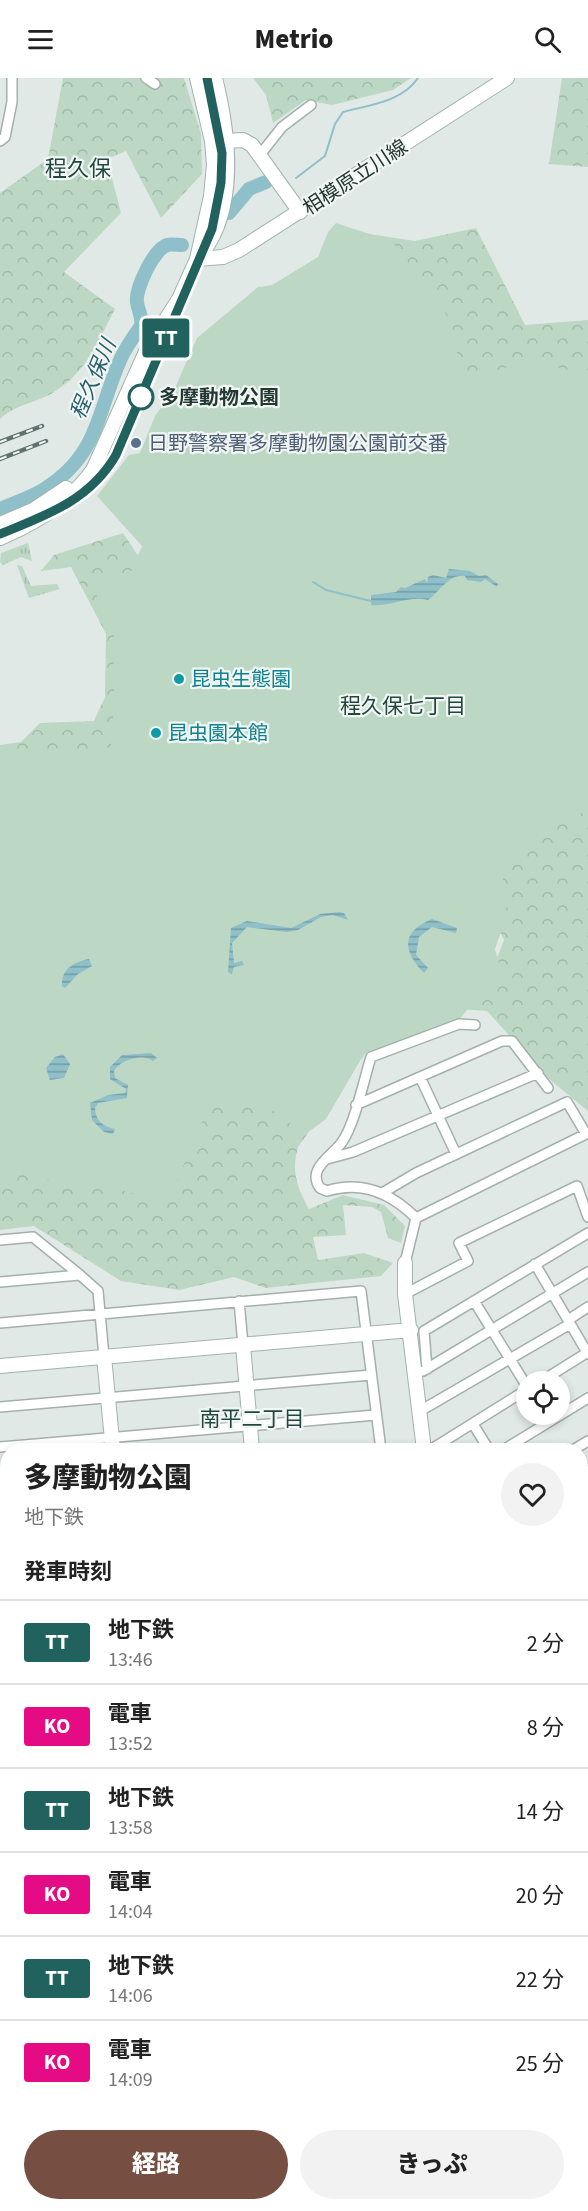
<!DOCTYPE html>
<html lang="ja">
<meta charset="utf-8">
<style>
:root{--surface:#fff;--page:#f2f2f2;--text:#222;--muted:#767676;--line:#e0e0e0;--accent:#774f42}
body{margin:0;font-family:"Source Sans 3","Noto Sans JP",sans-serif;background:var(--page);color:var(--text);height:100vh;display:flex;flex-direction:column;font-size:22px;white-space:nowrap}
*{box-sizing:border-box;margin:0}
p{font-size:20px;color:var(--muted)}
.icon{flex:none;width:33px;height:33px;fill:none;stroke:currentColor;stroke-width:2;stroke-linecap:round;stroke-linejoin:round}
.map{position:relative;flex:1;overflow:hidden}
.sheet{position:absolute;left:0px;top:1365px;width:588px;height:768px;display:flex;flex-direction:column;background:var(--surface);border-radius:24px 24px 0 0;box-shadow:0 3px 9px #0003}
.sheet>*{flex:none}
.badge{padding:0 12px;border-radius:4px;font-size:21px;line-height:39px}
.controls{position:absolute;left:516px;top:1293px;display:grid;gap:12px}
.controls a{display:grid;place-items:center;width:54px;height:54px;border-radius:50%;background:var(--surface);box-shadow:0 3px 9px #0003;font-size:30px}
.map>.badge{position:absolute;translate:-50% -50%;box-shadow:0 0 0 3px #fff}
h2{padding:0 24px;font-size:22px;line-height:54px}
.round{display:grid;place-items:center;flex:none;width:63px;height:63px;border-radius:32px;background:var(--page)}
.summary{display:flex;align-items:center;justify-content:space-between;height:102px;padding:0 24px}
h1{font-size:28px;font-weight:800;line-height:45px}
.primary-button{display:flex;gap:12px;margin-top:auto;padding:12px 24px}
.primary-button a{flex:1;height:69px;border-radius:36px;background:var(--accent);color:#fff;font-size:24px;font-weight:800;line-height:69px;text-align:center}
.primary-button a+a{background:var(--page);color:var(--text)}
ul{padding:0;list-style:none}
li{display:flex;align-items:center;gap:18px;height:84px;padding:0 24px;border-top:2px solid var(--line)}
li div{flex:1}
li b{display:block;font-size:22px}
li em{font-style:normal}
li .badge{min-width:66px;font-weight:700;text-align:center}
header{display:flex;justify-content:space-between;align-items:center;height:78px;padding:0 24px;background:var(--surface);font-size:27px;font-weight:800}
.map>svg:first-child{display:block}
</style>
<header><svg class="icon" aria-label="menu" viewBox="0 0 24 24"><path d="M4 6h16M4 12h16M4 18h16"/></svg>Metrio<svg class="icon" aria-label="search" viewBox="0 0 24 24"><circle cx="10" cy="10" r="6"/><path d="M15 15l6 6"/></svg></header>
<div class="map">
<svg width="588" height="2133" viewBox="0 0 588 2133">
<defs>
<pattern id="grass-tufts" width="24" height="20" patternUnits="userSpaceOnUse" patternTransform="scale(1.5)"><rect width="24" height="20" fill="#bcd8c4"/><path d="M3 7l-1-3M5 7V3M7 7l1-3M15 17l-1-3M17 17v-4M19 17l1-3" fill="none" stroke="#a1baa9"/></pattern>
<pattern id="forest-crowns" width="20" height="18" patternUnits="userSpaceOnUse" patternTransform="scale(1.5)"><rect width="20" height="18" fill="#bcd8c4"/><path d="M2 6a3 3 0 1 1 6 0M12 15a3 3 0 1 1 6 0" fill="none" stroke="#a1baa9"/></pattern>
<pattern id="water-rules" width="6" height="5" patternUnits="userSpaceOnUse" patternTransform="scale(1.5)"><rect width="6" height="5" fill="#8fbfc8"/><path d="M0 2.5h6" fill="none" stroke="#749ca3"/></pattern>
</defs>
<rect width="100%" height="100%" fill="#e1e9e6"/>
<path fill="url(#grass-tufts)" d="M28 465 32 483 21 479 3 487 0 484 1 475Z
M17 487 22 488 31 508 57 506 60 511 29 520Z"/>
<path fill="url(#forest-crowns)" d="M63 0H184L201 56 202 96 161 140 126 73 107 81 121 135 64 194 115 231C98 263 87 294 54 314 37 325 16 326 0 341V115L48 81Z
M253 0H411L393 12 332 27 306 22 273 45 266 17Z
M562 0H588V89L549 86Z
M476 150 525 247 588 242V494L502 327 307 203 349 153 415 163Z
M123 455 139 479 588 552V1033L548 1000 487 933 458 931 372 966 298 1069C291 1093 297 1110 309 1131L343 1117 384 1127 405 1148 401 1165 388 1160 381 1134 372 1129 343 1127 346 1157 313 1159 318 1182 364 1175 393 1185 381 1198 265 1210 234 1199 179 1212 121 1203 34 1148 0 1152V1048L171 1021 486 907 504 862 495 844 0 932V667L21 664 40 645 94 643 105 619 106 556 71 489 41 493 54 477Z
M0 1505 7 1507V1576H0Z"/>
<path fill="#bcd8c4" d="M336 145 391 163 436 218 452 247 462 301C516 287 533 279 588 298V728L577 739 551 741 533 772 502 790 507 837 495 871 500 890 492 905 481 914 460 941 364 976 326 1041 303 1058C273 1024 253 1023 209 1029L167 1126 98 1105H63L0 1092V678L8 674 41 671 72 677 111 669 114 624V555L92 507 130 496 142 468 97 418 129 377 140 375 155 338 174 312 197 260 258 209 272 207 318 179 328 154Z"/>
<path fill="url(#water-rules)" d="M449 491 470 493 479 498 486 497 498 506 497 509 485 501 481 504 467 502 465 498C448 496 441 513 428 522 410 517 390 529 371 527V517L396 514 401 509 405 510 425 501 427 505 428 499 433 497 446 500Z
M339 834 344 835 348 842 333 837 321 839 298 852 287 854 247 849 232 865 234 885 242 883 244 887 234 889 232 896 228 894 231 850 247 843 291 850 320 836Z
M432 841 457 850 456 855 432 849 419 859 416 877 428 890 424 895C403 874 400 854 432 841Z
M89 881 92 888 78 896 65 910 62 908C61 891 74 884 89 881Z
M151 975 157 980 153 983C143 975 120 982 114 993L115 1000 128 1007 127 1020 98 1025 95 1030C95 1042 103 1049 115 1051L113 1056 104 1054 92 1042 90 1025 108 1017 125 1015 126 1011 110 1001V989L122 977Z
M63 976 70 986 64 1000 50 1002 46 990 55 979Z"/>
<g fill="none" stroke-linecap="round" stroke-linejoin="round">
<path stroke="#8fbfc8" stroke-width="2" d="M296 100 325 78 335 46 343 34C369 27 402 24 418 0
M313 504 326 512 371 523
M585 1669 588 1667"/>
<path stroke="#8fbfc8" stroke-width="8" d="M0 2007 8 2004"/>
<path stroke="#8fbfc8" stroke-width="14" d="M229 135 249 111 266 104
M0 431C14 425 29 420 43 412 100 377 97 333 121 280 126 269 134 258 141 248 143 239 138 233 137 224 135 211 154 171 167 167 171 166 178 167 182 167"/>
<defs>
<path id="street" d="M146 0 155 6
M0 63 5 59 12 24V0
M259 78 282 49 311 27
M420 999 456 1076
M356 1027 502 963H512L548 1010
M327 1081 353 1074 538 995
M384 1114 416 1095 567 1024 586 1056 416 1140
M0 1162 33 1159 80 1197
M405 1185 416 1140C391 1115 362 1102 327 1113L320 1110C306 1090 333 1078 342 1064 355 1046 364 1001 371 979L459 946 475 947
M535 1186 588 1276
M0 1204 80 1197 98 1213 104 1279
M405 1216 468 1183 459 1165 577 1108 588 1139
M239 1223 243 1267
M474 1223 526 1307
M568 1242 588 1229
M0 1245 361 1213 381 1372
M427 1291 424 1253 588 1155
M423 1293 588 1194
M540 1304 588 1274
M0 1329 371 1297
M420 1333 570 1246
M473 1346 489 1372
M0 1369 376 1337
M430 1372 526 1312
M503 1372 588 1320
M573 1372 588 1363
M580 1397 588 1393
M0 1409 8 1408
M0 1494 8 1493
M580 1571 588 1566
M0 1608 8 1609
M580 1625 588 1620
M0 1685H3L8 1692
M580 1730 588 1725
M580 1782H588
M580 1827 588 1826
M580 1932 588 1933
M580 1981 588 1980
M0 1999 8 1997
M0 2048 8 2046
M580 2077 588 2076
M126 2126 128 2133
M281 2126 291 2133
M80 2133 88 2126
M202 2133V2126
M338 2133 369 2126"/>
<path id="secondary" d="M226 63 243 62 252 67 300 134
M197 181 223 179 239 172 507 0
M197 181C239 135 229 56 215 0
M0 446 33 432 66 410
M0 460C36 445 70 424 93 392L148 269 179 221 197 181 211 118 214 87 212 63 197 0
M405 1185V1216L424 1372
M243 1267 252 1372
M104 1279 113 1372
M0 1288 411 1252
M0 1451H8
M580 1506 588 1501
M580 1675 588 1686
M0 1835 8 1832"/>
</defs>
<use href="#street" stroke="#a4b0ac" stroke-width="12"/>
<use href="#secondary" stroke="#a1b4ad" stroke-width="16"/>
<use href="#street" stroke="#fff" stroke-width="9"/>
<use href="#secondary" stroke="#fff" stroke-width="14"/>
<defs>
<path id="rail" d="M0 364 42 348
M0 381 46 363
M0 456C47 438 89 422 116 377L212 151 221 105 222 74 207 0
M580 1739 588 1733
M0 2041 8 2039"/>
</defs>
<use href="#rail" stroke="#5e736e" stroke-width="4.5"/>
<use href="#rail" stroke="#f1f6f4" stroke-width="2" stroke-dasharray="7" stroke-linecap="butt"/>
</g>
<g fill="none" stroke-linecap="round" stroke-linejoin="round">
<defs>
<path id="line" d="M0 456C47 437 90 422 116 377L212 151 221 105 222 75 207 0"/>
</defs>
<use href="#line" stroke="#fff" stroke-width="14"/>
<use href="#line" stroke="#22625e" stroke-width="9"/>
</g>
<circle fill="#fff" stroke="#22625e" stroke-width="3" cx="141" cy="319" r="12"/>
<circle fill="#5c6f8a" stroke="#f1f6f4" stroke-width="2" cx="136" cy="365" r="6"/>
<g fill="#0f9aa8" stroke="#f1f6f4" stroke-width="2">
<circle cx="179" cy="601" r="6"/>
<circle cx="156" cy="655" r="6"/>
</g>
<g text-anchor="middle" stroke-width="4.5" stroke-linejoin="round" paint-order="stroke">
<g font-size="20" fill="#233832" stroke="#f1f6f4">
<text transform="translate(355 99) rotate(-33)" y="7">相模原立川線</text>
</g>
<g font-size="20" font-weight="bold" fill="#233832" stroke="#f1f6f4" text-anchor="start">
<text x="159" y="326">多摩動物公園</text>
</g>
<g font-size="20" fill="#4e5e75" stroke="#f1f6f4" text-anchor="start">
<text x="148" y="372">日野警察署多摩動物園公園前交番</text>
</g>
<g font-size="20" fill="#0d838f" stroke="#f1f6f4" text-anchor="start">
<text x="191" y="608">昆虫生態園</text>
<text x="168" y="662">昆虫園本館</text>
</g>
<g font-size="21" font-style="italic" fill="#25606c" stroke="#f1f6f4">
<text transform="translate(93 301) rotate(-67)" y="7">程久保川</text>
</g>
<g font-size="21" fill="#22473e" stroke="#f1f6f4">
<text x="403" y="635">程久保七丁目</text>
<text x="252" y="1348">南平二丁目</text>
</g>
<g font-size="22" fill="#22473e" stroke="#f1f6f4">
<text x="78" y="98">程久保</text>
</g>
</g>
</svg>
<div class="controls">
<a><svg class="icon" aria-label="locate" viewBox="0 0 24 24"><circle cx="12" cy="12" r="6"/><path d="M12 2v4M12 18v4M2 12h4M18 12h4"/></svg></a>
</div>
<b class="badge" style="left:166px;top:260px;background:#22625e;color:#fff">TT</b>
<section class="sheet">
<div class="summary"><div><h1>多摩動物公園</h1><p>地下鉄</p></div><a class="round"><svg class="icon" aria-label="heart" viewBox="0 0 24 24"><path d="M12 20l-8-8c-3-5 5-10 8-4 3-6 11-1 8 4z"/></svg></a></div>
<h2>発車時刻</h2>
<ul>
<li><span class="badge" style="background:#22625e;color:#fff">TT</span><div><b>地下鉄</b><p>13:46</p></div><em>2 分</em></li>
<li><span class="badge" style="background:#e50b84;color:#fff">KO</span><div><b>電車</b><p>13:52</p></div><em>8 分</em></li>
<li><span class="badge" style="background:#22625e;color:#fff">TT</span><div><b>地下鉄</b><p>13:58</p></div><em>14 分</em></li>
<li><span class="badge" style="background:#e50b84;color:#fff">KO</span><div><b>電車</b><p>14:04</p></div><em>20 分</em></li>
<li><span class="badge" style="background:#22625e;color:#fff">TT</span><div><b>地下鉄</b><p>14:06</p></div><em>22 分</em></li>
<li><span class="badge" style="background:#e50b84;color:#fff">KO</span><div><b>電車</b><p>14:09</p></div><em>25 分</em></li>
</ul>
<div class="primary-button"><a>経路</a><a>きっぷ</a></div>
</section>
</div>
